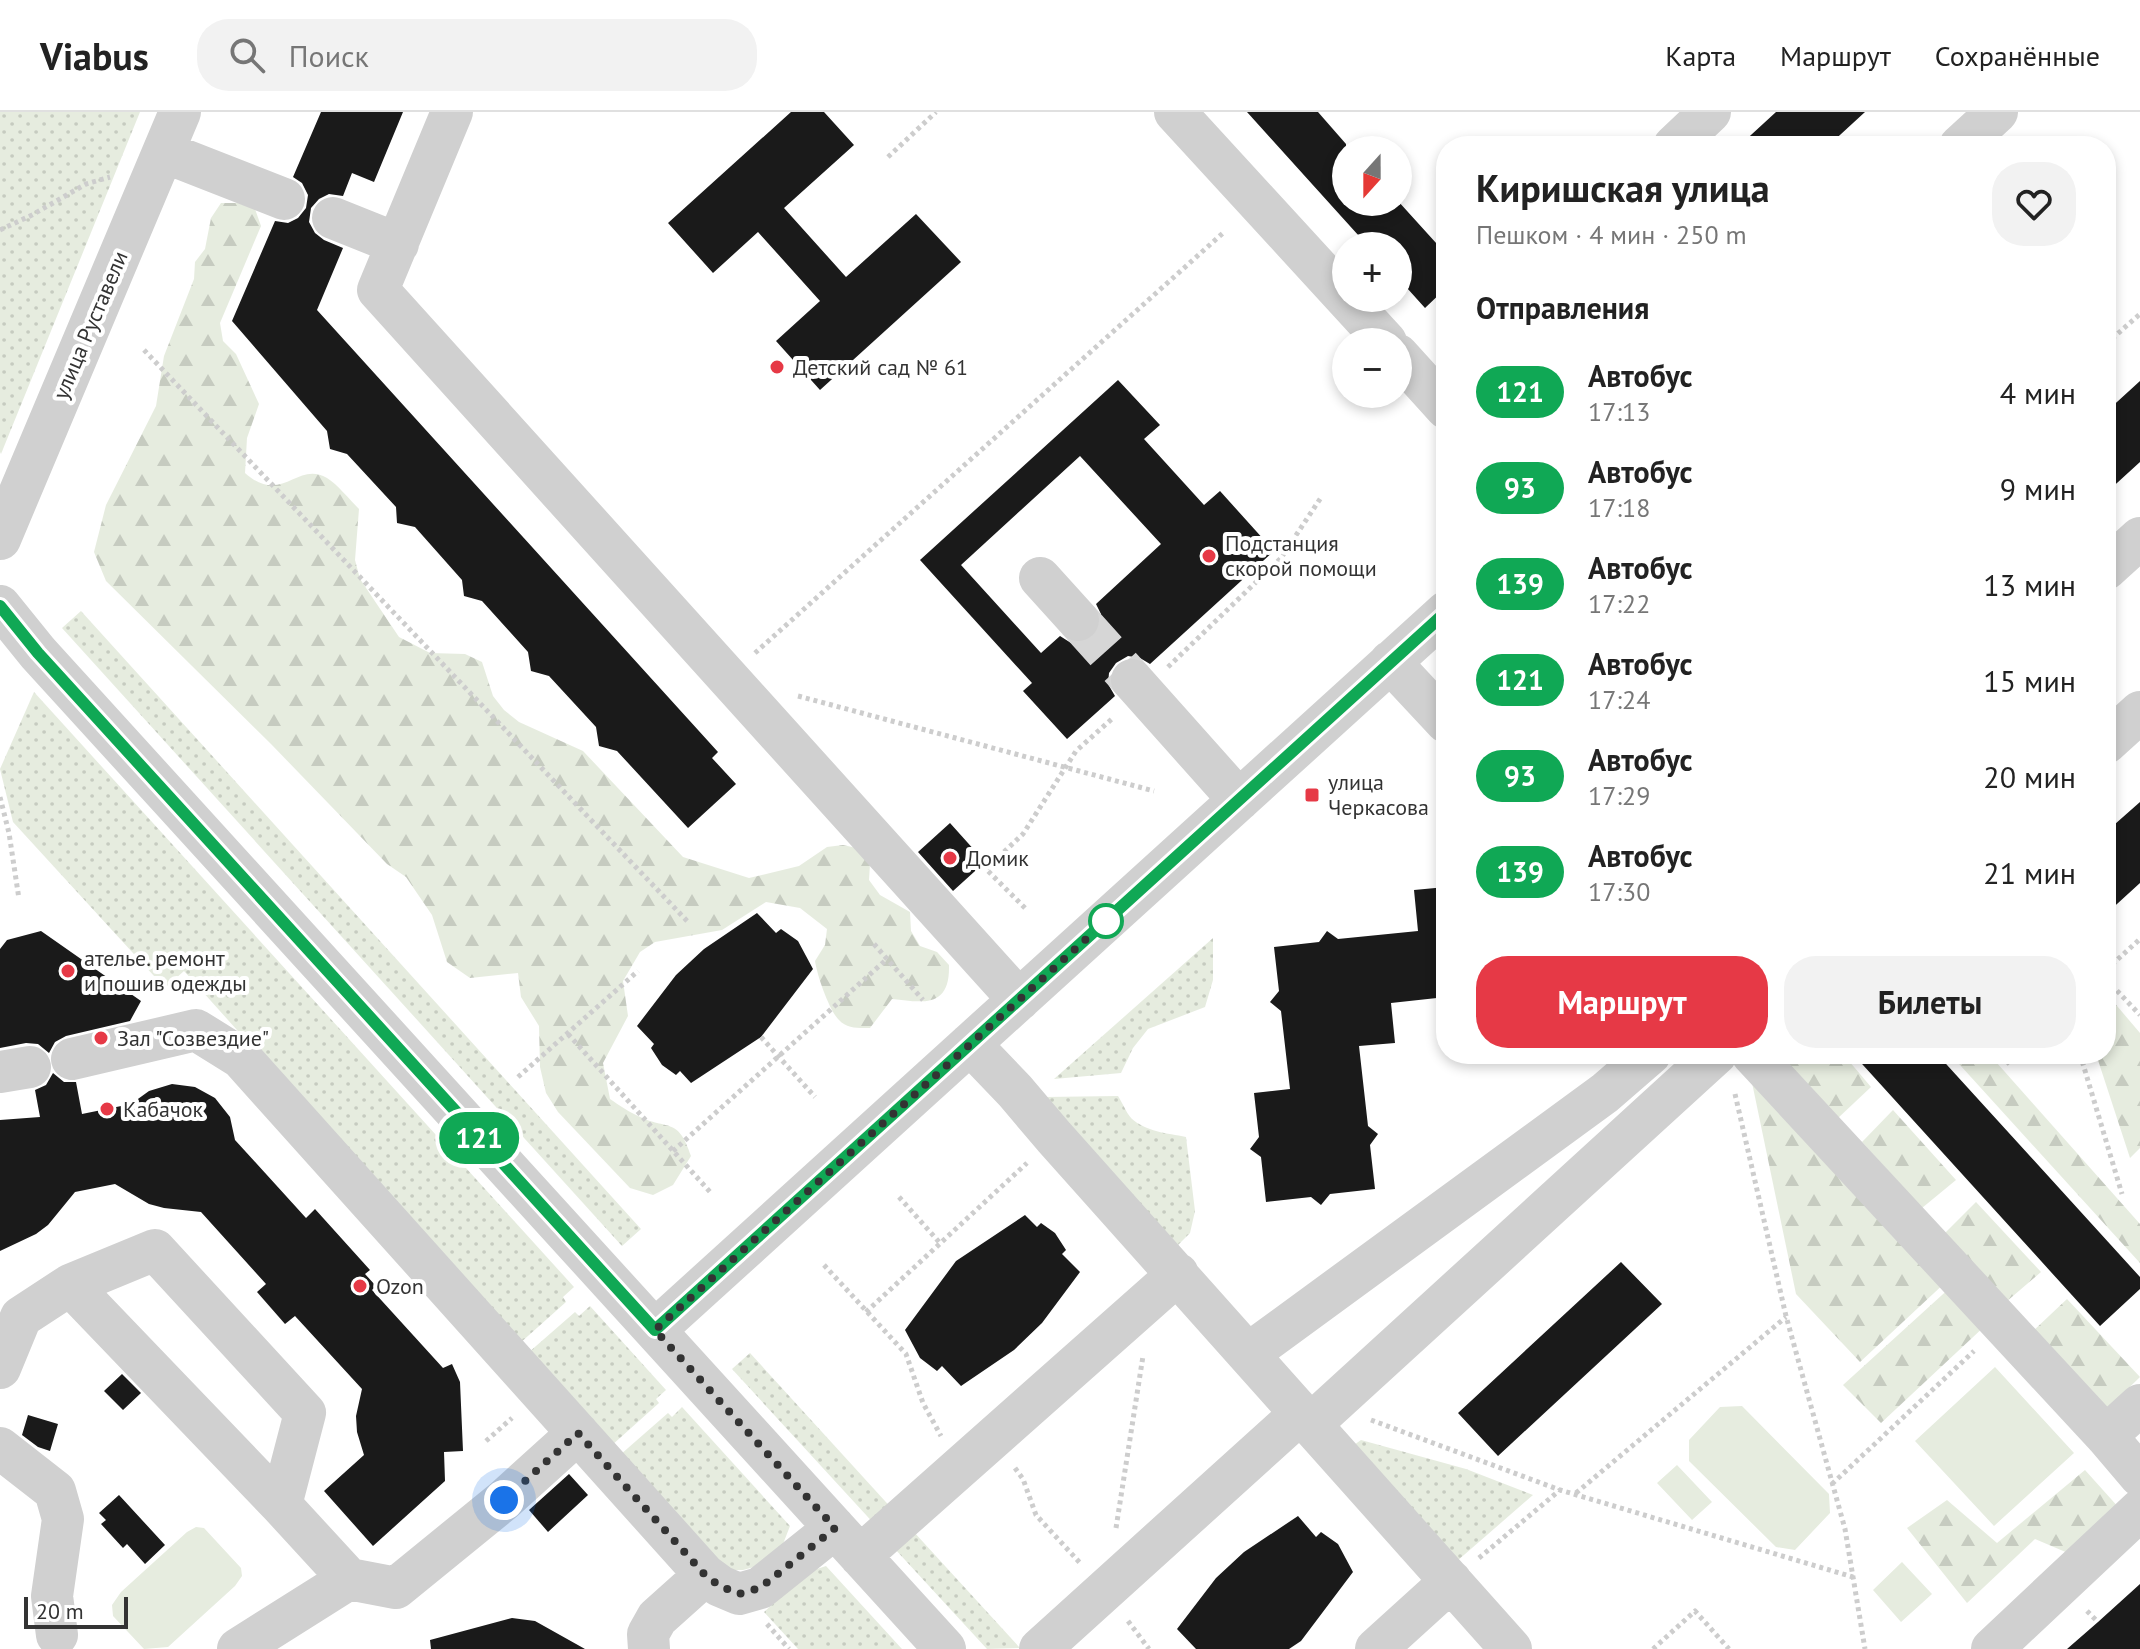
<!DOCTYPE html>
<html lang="ru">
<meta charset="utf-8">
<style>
:root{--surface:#fff;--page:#f2f2f2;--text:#222;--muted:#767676;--line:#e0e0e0;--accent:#e63946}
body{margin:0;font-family:"PT Sans",sans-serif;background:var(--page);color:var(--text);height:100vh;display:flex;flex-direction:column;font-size:30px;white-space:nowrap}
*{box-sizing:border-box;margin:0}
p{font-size:26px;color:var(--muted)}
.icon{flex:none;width:44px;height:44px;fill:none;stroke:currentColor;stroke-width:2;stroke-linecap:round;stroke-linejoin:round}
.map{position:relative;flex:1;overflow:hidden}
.sheet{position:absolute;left:1436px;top:24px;width:680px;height:928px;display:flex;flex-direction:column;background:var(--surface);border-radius:32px;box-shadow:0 4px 12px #0003}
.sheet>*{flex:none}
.badge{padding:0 16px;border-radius:26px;font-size:28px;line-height:52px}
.needle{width:52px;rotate:201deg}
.fabs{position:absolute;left:1332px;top:24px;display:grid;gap:16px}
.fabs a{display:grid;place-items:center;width:80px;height:80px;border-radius:50%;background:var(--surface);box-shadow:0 4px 12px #0003;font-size:40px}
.scale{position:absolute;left:24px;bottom:20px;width:104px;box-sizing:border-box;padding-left:8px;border:4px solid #333;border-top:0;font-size:22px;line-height:28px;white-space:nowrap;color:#333;-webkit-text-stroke:6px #fff;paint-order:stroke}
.you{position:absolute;width:40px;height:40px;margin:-20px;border:6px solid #fff;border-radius:50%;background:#1a73e8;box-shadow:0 0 0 12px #1a73e833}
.map>.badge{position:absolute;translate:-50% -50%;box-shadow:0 0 0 4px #fff}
h2{padding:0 40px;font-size:30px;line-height:72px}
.round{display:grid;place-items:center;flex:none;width:84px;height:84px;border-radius:32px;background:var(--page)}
.headline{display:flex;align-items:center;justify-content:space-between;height:136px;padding:0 40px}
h1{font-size:38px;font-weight:800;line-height:60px}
.button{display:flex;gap:16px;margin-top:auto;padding:16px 40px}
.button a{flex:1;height:92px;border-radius:32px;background:var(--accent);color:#fff;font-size:32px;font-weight:800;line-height:92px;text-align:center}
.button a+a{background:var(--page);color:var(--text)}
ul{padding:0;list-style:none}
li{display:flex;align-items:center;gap:24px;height:96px;padding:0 40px}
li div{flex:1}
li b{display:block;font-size:30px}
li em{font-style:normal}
li .badge{min-width:88px;font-weight:700;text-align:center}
header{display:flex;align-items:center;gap:48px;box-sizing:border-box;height:112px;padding:0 40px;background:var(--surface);border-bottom:2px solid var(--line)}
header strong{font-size:38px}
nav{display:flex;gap:44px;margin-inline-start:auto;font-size:28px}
.search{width:560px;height:72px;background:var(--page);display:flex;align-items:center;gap:20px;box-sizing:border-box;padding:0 28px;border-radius:32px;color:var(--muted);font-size:30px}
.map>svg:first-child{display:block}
</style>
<header>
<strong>Viabus</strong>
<div class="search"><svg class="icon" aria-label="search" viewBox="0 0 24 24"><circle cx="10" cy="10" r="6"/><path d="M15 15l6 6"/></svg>Поиск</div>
<nav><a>Карта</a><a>Маршрут</a><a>Сохранённые</a></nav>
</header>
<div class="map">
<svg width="2140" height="1537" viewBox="0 0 2140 1537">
<defs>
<pattern id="grass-dots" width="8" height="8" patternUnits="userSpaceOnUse" patternTransform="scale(2)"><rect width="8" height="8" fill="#e6ecdf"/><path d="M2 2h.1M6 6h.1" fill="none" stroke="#c6cbc0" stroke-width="1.8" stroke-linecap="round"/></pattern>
<pattern id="forest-firs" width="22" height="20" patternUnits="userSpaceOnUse" patternTransform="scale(2)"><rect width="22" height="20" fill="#e6ecdf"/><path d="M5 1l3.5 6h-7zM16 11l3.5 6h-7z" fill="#c6cbc0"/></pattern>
</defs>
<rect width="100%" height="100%" fill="#fff"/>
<path fill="url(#grass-dots)" d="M0 0H140L1 342 0 340Z
M81 499 641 1117 622 1134 62 516Z
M34 580 574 1175 563 1185 566 1190 519 1232 184 859 165 876 13 710 0 657Z
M1213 826V868L1205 895 1148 917 1133 936 1121 961 1054 967Z
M1118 984C1122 990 1126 1000 1131 1006 1146 1020 1167 1021 1186 1025L1195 1099 1190 1121 1177 1134 1045 985Z
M590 1194 666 1278 656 1287 659 1291 611 1334 528 1241 575 1200 579 1204Z
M750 1241 895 1400 878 1416 732 1257Z
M682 1295 790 1414 783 1432 754 1455 743 1458H731L717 1451 620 1343 668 1301 672 1305Z
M1361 1328 1466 1357 1533 1383 1449 1456 1344 1340Z
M913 1419 1020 1536 987 1537 894 1436Z
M826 1454 902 1537H798L764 1500 808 1460Z"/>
<path fill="url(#forest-firs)" d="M221 91H238L255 97 261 114 220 211 223 229 236 242 259 292 247 326 245 361C282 394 297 348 327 366 337 372 350 388 359 397L355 448 360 467 399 525 430 541 465 542 482 550 493 584 504 598 519 610 583 639 683 745 749 766 799 754 827 735 843 733 861 737 870 752 869 768 880 783 910 800 911 819 920 834 937 840 949 853C950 895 925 891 892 887L870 916C859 916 847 917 839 908 829 898 817 863 815 849L825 833 827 817 800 796 766 790 722 818 655 830 640 840 623 869 628 904 603 951 610 987C619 993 629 1000 638 1004 668 1019 678 1004 691 1044L673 1073 653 1083 630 1076 558 1000 546 981 540 955 539 914 521 885 518 861 470 866 447 850 432 803 406 765 387 752 271 632 106 469 94 440 106 393 156 294 164 244 194 167 195 150 205 137 211 106Z
M2106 881 2140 921V1036L2130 1046 2096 942H2106Z
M1781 942H1843L1871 975 1837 1007 1779 943Z
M1950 942H1989L2140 1112V1151Z
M1750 961 1948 1168 1860 1250 1796 1182Z
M1893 998 1956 1068 1922 1096 1862 1030Z
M1976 1090 2041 1160 2006 1190 1943 1123Z
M1953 1173 1987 1212 1881 1311 1843 1273Z
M2067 1187 2140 1265 2106 1298 2032 1220Z
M2085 1358 2120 1397 2082 1447 2035 1427 1967 1491 1907 1416 1947 1388 1997 1431Z"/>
<path fill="#e6ecdf" d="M1995 1255 2074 1341 1994 1414 1915 1329Z
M1742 1294 1829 1382 1830 1401 1795 1438 1776 1435 1689 1349V1328L1720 1295Z
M1677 1353 1712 1390 1692 1408 1657 1371Z
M196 1415 204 1416 241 1456 242 1464 235 1474 168 1535 144 1537 113 1504 112 1493 121 1480 187 1420Z
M1902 1450 1932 1482 1901 1510 1873 1478Z"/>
<path fill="#1a1a1a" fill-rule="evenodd" d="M321 0H403L374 70 352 61 343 84 329 82 319 87 311 96 309 110 315 121 324 128 343 136 317 198 718 640 712 646 736 672 688 716 617 639 599 634 596 615 549 564 531 559 528 540 482 489 464 484 462 468 415 415 397 411 396 395 347 342 330 337 327 319 232 209 275 109 288 111 298 106 306 96 308 83 302 71 293 65Z
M791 0H824L854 33 784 96 846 165 916 102 961 150 820 278 776 229 820 189 758 120 713 161 668 111Z
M1247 0H1318L1346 32V90L1398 89 1446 142V176L1425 196 1398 166V134H1368Z
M1776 0H1865L1828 34H1739Z
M1118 268 1160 313 1144 327 1204 393 1220 379 1274 439 1150 552 1140 546 1128 544 1116 551 1109 561 1108 572 1115 584 1067 627 1023 579 1032 571 920 448ZM1080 344 1161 432 1096 492 1101 502V515L1093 526 1084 531H1071L1060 524 1041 541 961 453Z
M2140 269V350L2106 381V300Z
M2140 690V771L2106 802V720Z
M950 711 985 750 953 779 918 740Z
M1446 775V885L1391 891 1395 931 1359 934 1368 1014 1378 1022 1370 1033 1375 1077 1330 1082 1321 1093 1311 1085 1266 1090 1261 1045 1250 1037 1259 1025 1254 981 1290 977 1281 899 1270 890 1279 879 1274 835 1319 830 1327 819 1338 827 1418 819 1414 778Z
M757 801 776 821 781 817 798 829 813 857 761 925 691 971 680 959 676 963 662 953 651 936 654 932 637 914 676 863 704 837Z
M41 819 141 889 130 909 66 924 55 930 49 941 38 932 26 931 0 936V837L7 828Z
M1853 942H1937L2140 1165V1177L2100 1214Z
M53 961 64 970H76L82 1002 131 992 149 979 172 972 195 975 215 986 230 1005 235 1028 306 1106 315 1097 370 1158 365 1162 376 1174 372 1178 443 1256 452 1252 460 1270 463 1339 444 1340 445 1369 373 1434 324 1379 364 1343 357 1320 356 1304 362 1277 295 1204 285 1212 257 1180 266 1172 201 1100 164 1096 149 1092 115 1072 75 1080 48 1113 36 1122 0 1139V1008L40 1005 35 978 46 973Z
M1025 1103 1037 1115 1041 1111 1055 1121 1066 1138 1062 1142 1080 1160 1042 1211 1014 1238 961 1274 942 1254 937 1259 920 1246 905 1218 956 1149Z
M1621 1150 1662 1192 1498 1344 1458 1301Z
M122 1262 141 1281 123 1298 104 1279Z
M28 1303 58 1312 50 1339 38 1335 22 1323Z
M569 1362 588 1383 548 1420 529 1398Z
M119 1383 165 1433 145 1452 127 1432 123 1436 101 1412 106 1408 99 1401Z
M1298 1404 1316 1425 1321 1420 1338 1432 1353 1460 1301 1529 1289 1537H1196L1177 1517 1216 1466 1244 1440Z
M2140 1472V1537H2067L2098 1510Z
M512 1506 535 1509 585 1537H431L430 1528Z"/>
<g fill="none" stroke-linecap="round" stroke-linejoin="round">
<path stroke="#d6d6d6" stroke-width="42" stroke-dasharray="42 21" stroke-linecap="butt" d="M1078 508 1132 568"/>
<path stroke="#cdcdcd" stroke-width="5" stroke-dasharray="4 4" stroke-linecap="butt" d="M888 45 936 0
M0 118 32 103 86 72 110 65
M2106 232 2140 202
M144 238 689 811
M755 541 1223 121
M1168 555 1281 446 1322 384
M798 584 1154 679
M0 685 9 721 19 787
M1025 796 986 757 1023 722 1076 639 1114 605
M874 832 923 888
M2106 858 2140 827
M2106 867 2140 903
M568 922 711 1081
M761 925 815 985
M2080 942 2122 1082
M2006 952 2017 942
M518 965 638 859
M1735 982 1786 1204 1845 1417 1865 1537
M673 1039 887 847
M899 1085 940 1131
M824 1153 906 1242 923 1291 941 1324
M866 1200 1027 1051
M1371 1308 1560 1378 1853 1465
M486 1329 512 1306
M1015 1356 1023 1367 1036 1403 1081 1452
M1832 1372 1974 1239
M1576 1381 1786 1205
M1116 1416 1143 1244
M1479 1446 1560 1378
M2087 1499 2098 1510
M1128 1509 1149 1537
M767 1512 789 1537
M1653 1537 1695 1499 1729 1537"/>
<path stroke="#d0d0d0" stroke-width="42" d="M452 0 378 178 1019 888
M1175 0 1386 230
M1674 34 1710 0
M1960 34 1997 0
M164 40 284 87
M333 106 398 132
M1398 243 1446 296
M0 427 180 0
M2106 457 2140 426
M1040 466 1078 508
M0 494 38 541 945 1537
M1390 550 1446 610
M1132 568 1239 688
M2106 631 2140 600
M970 932 1015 979 1054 1025 1511 1537
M1752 942 2106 1324 2140 1364
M72 947 196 918 241 946 705 1463 720 1474 739 1482 760 1476 835 1416
M0 960 30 955
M70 1173 155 1138 305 1301 281 1393
M655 1218 1446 500
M1248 1242 1605 981 1650 942
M0 1256 21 1205 70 1173 281 1393 349 1467 396 1476 504 1388 578 1321
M1311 1312 1716 942
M2106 1324 2140 1293
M0 1336 55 1379 63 1407 52 1484 57 1523
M860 1444 1178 1162
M238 1537 349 1467
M649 1537 648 1522 657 1506 705 1463
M1040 1537 1301 1301
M1376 1537 1451 1469
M1992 1537 2140 1398"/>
</g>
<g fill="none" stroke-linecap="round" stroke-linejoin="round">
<defs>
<path id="line" d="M0 494 38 541 655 1218 1446 500"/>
</defs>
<use href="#line" stroke="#fff" stroke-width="18"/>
<use href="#line" stroke="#10a855" stroke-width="12"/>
<path stroke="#333" stroke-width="8" stroke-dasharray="0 14.4" d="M504 1388 578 1321 705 1463 720 1474 739 1482 760 1476 835 1416 655 1218 1106 809"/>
</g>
<g fill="#e63946" stroke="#fff" stroke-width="3">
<circle cx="777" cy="255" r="8"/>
<circle cx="1209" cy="444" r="8"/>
<rect x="1304" y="675" width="16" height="16" rx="4"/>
<circle cx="950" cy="746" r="8"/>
<circle cx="68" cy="859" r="8"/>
<circle cx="101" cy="926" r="8"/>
<circle cx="107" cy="997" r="8"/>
<circle cx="360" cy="1174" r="8"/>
</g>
<circle fill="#fff" stroke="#10a855" stroke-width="4" cx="1106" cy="809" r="16"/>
<g text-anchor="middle" stroke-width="8" stroke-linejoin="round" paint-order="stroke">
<g font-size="22" fill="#333" stroke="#fff">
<text transform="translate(90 213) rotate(-67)" y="8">улица Руставели</text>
</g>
<g font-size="22" fill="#333" stroke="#fff" text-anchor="start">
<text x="793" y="263">Детский сад № 61</text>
<text x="1225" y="439">Подстанция<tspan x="1225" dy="25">скорой помощи</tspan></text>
<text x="1328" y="678">улица<tspan x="1328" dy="25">Черкасова</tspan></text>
<text x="966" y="754">Домик</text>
<text x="84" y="854">ателье. ремонт<tspan x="84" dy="25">и пошив одежды</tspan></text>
<text x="117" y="934">Зал "Созвездие"</text>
<text x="123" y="1005">Кабачок</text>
<text x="376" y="1182">Ozon</text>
</g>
</g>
</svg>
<div class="fabs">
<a><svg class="needle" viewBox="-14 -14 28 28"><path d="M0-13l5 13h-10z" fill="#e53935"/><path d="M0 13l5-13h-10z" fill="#767676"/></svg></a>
<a>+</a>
<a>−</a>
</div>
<div class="scale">20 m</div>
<div class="you" style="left:504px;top:1388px"></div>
<b class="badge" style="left:479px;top:1026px;background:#10a855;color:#fff">121</b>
<section class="sheet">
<div class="headline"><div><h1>Киришская улица</h1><p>Пешком · 4 мин · 250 m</p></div><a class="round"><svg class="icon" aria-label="heart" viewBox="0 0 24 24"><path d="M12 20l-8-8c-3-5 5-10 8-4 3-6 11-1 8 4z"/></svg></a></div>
<h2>Отправления</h2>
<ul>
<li><span class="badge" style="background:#10a855;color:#fff">121</span><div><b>Автобус</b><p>17:13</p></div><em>4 мин</em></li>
<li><span class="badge" style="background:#10a855;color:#fff">93</span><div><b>Автобус</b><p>17:18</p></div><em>9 мин</em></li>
<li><span class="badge" style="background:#10a855;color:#fff">139</span><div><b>Автобус</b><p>17:22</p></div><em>13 мин</em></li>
<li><span class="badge" style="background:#10a855;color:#fff">121</span><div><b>Автобус</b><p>17:24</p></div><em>15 мин</em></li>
<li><span class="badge" style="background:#10a855;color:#fff">93</span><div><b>Автобус</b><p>17:29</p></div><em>20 мин</em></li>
<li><span class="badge" style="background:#10a855;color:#fff">139</span><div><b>Автобус</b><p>17:30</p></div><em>21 мин</em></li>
</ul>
<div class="button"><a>Маршрут</a><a>Билеты</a></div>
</section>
</div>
